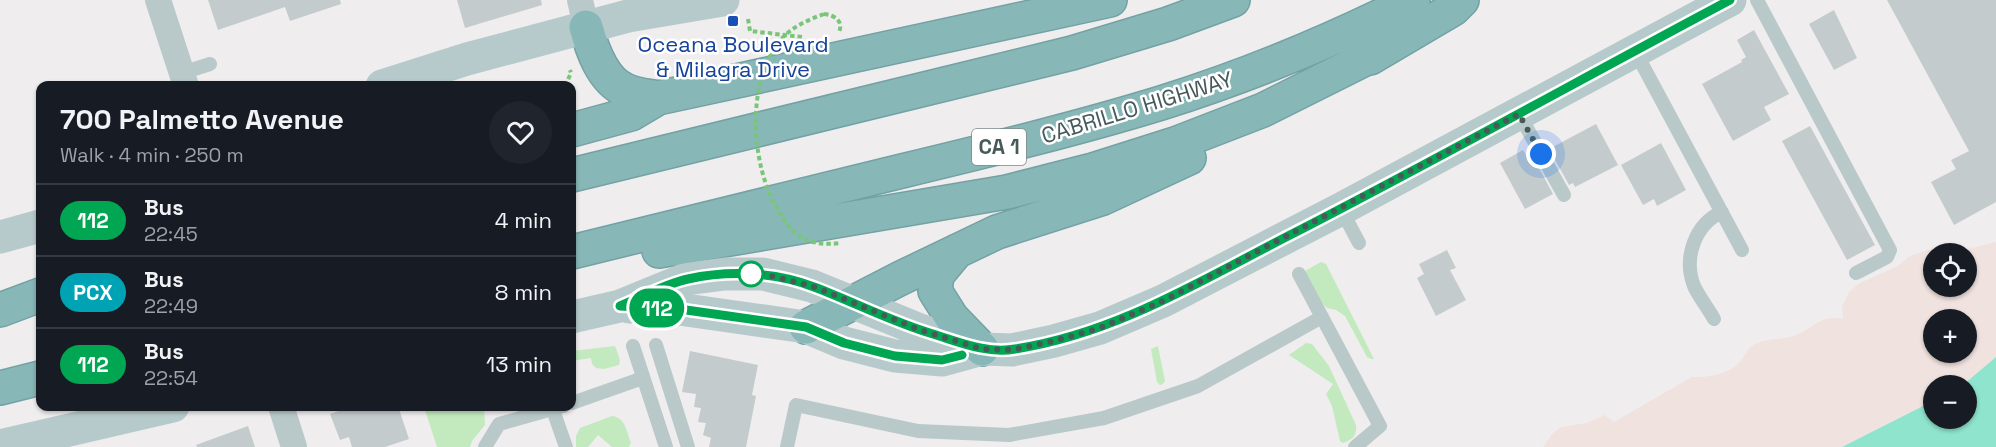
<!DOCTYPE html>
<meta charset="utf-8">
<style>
:root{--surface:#171b24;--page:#20242c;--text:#f1f3f6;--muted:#9ea1a6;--line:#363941}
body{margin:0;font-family:"Space Grotesk",sans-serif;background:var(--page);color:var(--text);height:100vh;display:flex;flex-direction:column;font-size:22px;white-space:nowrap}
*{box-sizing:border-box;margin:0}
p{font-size:20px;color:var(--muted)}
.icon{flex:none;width:33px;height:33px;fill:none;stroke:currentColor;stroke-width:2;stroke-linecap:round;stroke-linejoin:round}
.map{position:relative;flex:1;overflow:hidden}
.drawer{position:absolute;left:36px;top:81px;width:540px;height:330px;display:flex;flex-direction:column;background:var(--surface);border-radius:12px;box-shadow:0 2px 4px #0004}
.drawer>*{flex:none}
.badge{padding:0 12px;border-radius:20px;font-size:21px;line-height:39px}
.buttons{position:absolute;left:1923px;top:243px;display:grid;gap:12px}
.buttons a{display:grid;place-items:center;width:54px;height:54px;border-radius:50%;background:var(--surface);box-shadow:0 2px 4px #0004;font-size:30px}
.you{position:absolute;width:30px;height:30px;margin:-15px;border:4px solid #fff;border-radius:50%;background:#1a73e8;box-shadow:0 0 0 9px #1a73e833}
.map>.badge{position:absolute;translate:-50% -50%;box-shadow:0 0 0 3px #fff}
.round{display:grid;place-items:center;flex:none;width:63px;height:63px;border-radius:32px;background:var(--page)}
.head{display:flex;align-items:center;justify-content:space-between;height:102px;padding:0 24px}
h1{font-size:28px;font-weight:800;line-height:45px}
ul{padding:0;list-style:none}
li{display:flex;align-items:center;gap:18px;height:72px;padding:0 24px;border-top:2px solid var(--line)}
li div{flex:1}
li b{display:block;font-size:22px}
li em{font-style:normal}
li .badge{min-width:66px;font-weight:700;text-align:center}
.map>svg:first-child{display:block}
</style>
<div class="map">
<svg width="1996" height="447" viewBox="0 0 1996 447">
<rect width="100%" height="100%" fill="#f0edee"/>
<path fill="#c2eabe" d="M1321 262 1326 264 1374 359H1371L1367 357 1345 316 1336 310 1327 308 1321 302 1305 271Z
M1306 343 1312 344 1329 366 1356 425C1357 435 1353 440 1343 443L1340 441 1332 406 1326 394 1333 384 1289 355Z
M615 346 620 360 619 365 604 369 596 368 592 364 591 358 572 361V351Z
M1158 346 1165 381 1163 384 1160 385 1157 382 1151 349Z
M424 407H484L485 425 472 441 470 447H437Z
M612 416C625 417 627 432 631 443L629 447H612L598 435 588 447H576V436L580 428Z"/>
<path fill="#f0e2de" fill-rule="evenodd" d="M1996 242V357L1966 384 1934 386 1933 401 1842 447H1543L1553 433 1561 427 1587 423 1605 415 1614 422 1692 377C1707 378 1729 374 1740 362 1745 356 1748 347 1755 344 1768 338 1783 340 1796 335 1815 328 1820 314 1843 319L1842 307 1849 292 1860 283 1898 266 1910 256 1947 244 1949 248 1956 252ZM1934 254H1966V286H1934ZM1934 320H1966V352H1934Z"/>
<path fill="#8ee4cd" d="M1996 357V447H1842L1933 401 1934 418H1966V386L1963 385Z"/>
<path fill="#c4cbcc" d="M208 0H340L341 4 290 21 285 7 218 30Z
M457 0H541L542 5 465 28Z
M1887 0H1996V202L1954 225 1931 182 1956 169 1951 160 1969 151Z
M1834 10 1857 58 1834 70 1809 24Z
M1754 30 1789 94 1764 107 1771 120 1733 141 1702 84 1742 62 1741 60 1746 57 1737 40Z
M1596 124 1618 165 1575 187 1573 183 1569 185 1549 149Z
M1810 126 1875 245 1847 260 1782 141Z
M1661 143 1686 190 1657 206 1654 199 1643 205 1621 165Z
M1523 150 1529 160 1533 157 1553 194 1525 209 1500 163Z
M1447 250 1456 268 1450 270 1466 300 1436 316 1417 278 1424 274 1419 264Z
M690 351 758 365 752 395 756 396 746 447H709L711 438 703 435 706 423 698 422 701 408 694 407 696 394 682 392Z
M353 406H398L409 439 385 447H352L349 437 340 440 330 414Z
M248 426 255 447H197L196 445Z"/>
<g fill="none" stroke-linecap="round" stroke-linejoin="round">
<defs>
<path id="highway" d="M586 27C592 49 602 80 625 90 635 95 648 96 658 98
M1370 58 1453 9 1462 0
M572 130 631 114 658 98 1110 0
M572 175 1072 53 1168 24 1233 0
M659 251 1007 192 1093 170 1175 144 1263 110 1389 47
M957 251 937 275 935 291 952 318 982 349
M572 252C682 225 792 198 902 171 989 150 1076 129 1161 103 1247 76 1332 41 1413 0
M0 310 40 295
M806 327 901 278 997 232 1103 198 1189 158
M0 388 40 378"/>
</defs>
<use href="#highway" stroke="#73a2a4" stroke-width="36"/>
<path stroke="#79c67b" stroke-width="4" stroke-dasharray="4.5 3" stroke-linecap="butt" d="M824 14C834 15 844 21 839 32
M748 19 750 31 802 37
M565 86 571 73 570 70"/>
<path stroke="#b9c9c9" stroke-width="14" d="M1757 0 1890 250 1887 257 1856 273
M1635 51 1742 250
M182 73 210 64
M1519 114 1564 195
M1341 209 1359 243
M1299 274 1380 426 1355 447
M1714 319C1708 308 1699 297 1694 286 1683 258 1695 224 1722 212
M656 345 688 447
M633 346 666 447
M572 403 643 378
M553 410 566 447
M485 447 499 424 563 406
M787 447 796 405 918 431 1009 435 1104 418 1198 386 1322 317"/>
<path stroke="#b9c9c9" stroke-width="26" d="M158 0 186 86
M580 0 586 27
M281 406 294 447"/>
<path stroke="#b7cacb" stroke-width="33" d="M382 86 467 59 628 16 723 0
M0 237 40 226
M629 307 679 309 806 327 844 343 895 356 942 360 982 349
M572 317 620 306 686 279 725 274H763L812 286 920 330 982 349 1012 350 1054 341 1100 328 1163 301 1341 209 1730 0
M0 446 173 406"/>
<use href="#highway" stroke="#88b7b8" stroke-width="33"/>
<path stroke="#79c67b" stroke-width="4" stroke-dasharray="4.5 3" stroke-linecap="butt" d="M824 14C805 21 787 29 776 46 746 90 752 165 777 209 783 218 788 227 797 234 810 244 825 245 840 243"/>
</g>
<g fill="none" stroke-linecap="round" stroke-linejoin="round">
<defs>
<path id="line" d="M962 355 942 360 895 356 844 343 806 327 679 309 620 306C642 297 665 284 688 279 729 270 775 272 814 287 854 302 892 322 933 334 959 342 987 354 1015 349 1115 334 1202 280 1290 235 1438 159 1583 78 1730 0"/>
</defs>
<use href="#line" stroke="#fff" stroke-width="14"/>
<use href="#line" stroke="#00a651" stroke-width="9"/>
<path stroke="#475959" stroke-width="6" stroke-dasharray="0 10.8" d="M751 274H763L812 286 920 330 982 349 1012 350 1054 341 1100 328 1163 301 1519 114 1541 154"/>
</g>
<rect fill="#1a4fb4" stroke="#fff" stroke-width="2" x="727" y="15" width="12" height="12" rx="3"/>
<circle fill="#fff" stroke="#00a651" stroke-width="3" cx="751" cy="274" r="12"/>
<g text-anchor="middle" stroke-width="5" stroke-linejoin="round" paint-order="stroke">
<rect fill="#fff" stroke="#7e8b8b" stroke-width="1.5" x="972" y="129" width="54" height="36" rx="4.5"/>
<g font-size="21" font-weight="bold" fill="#475959">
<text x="999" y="154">CA 1</text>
</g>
<g font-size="22" fill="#164399" stroke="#fff">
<text x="733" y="52">Oceana Boulevard<tspan x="733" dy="25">&amp; Milagra Drive</tspan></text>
</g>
<g font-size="22" fill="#475959" stroke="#fff">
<text transform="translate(1137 107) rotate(-17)" y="8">CABRILLO HIGHWAY</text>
</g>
</g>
</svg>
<div class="buttons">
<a><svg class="icon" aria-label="locate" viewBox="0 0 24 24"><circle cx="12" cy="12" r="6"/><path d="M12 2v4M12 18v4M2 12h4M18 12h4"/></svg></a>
<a>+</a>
<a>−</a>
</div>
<div class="you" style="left:1541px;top:154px"></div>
<b class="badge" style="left:657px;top:308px;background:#00a651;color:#fff">112</b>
<section class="drawer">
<div class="head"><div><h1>700 Palmetto Avenue</h1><p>Walk · 4 min · 250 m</p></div><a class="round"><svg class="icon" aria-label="heart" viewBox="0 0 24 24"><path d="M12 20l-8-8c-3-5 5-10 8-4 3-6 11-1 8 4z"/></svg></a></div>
<ul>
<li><span class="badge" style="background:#00a651;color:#fff">112</span><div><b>Bus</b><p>22:45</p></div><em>4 min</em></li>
<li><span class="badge" style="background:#00a3b4;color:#fff">PCX</span><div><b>Bus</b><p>22:49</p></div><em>8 min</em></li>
<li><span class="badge" style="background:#00a651;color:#fff">112</span><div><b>Bus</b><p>22:54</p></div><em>13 min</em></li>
</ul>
</section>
</div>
